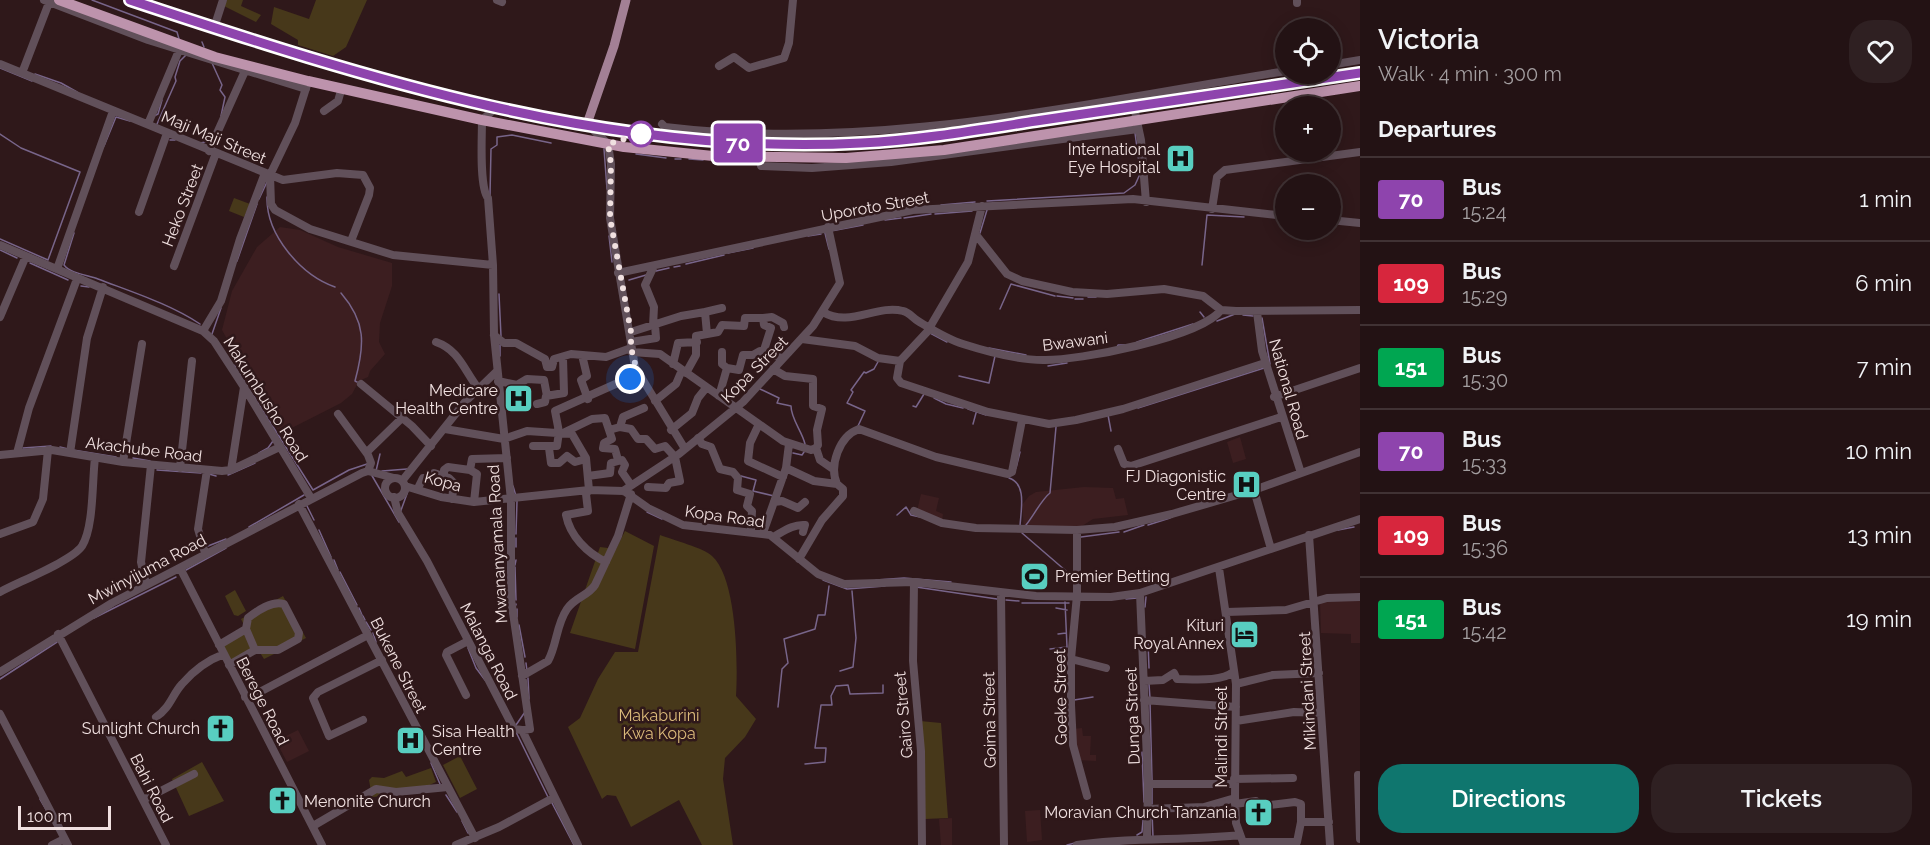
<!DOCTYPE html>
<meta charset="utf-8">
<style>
:root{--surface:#231214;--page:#2f2022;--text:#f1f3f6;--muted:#a39ea0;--line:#403234;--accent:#0f766e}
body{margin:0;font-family:Raleway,sans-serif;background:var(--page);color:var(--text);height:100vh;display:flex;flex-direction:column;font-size:22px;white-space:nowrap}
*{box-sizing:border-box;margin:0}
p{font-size:20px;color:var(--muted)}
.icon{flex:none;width:33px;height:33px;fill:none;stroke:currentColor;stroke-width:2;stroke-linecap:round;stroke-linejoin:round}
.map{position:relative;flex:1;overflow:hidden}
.side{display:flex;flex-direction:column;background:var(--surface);width:570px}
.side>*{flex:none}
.badge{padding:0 12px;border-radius:4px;font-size:21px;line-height:39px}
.fabs{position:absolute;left:1275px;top:18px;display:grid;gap:12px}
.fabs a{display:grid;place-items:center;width:66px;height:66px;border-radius:50%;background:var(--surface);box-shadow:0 3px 15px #0003,0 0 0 2px var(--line);font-size:30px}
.scale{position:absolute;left:18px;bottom:15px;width:93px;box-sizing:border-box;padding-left:6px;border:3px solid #f0e0e0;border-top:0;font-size:16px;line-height:21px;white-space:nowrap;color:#f0e0e0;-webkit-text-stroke:4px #2f181a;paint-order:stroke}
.you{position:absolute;width:30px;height:30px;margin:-15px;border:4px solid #fff;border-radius:50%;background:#1a73e8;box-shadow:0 0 0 9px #1a73e833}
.map>.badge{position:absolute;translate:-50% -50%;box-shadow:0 0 0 3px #fff}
h2{padding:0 18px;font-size:22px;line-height:54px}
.round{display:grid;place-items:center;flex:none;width:63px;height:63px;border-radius:24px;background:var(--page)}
.overview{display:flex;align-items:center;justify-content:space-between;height:102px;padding:0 18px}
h1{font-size:28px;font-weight:600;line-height:45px}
.button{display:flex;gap:12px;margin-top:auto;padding:12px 18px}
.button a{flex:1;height:69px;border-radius:24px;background:var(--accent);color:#fff;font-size:24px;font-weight:600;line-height:69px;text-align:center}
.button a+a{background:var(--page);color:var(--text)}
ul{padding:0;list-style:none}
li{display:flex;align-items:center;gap:18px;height:84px;padding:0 18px;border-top:2px solid var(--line)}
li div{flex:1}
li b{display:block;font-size:22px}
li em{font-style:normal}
li .badge{min-width:66px;font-weight:700;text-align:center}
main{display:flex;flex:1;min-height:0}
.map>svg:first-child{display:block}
</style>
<main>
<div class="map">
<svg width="1360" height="845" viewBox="0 0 1360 845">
<rect width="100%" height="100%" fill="#2f181a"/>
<path fill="#3c1e20" d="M280 227 300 230 338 247 392 263V286L380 323 379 342 385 354 370 371 368 377 359 381 352 394 341 403 280 434 222 330 232 291 257 247Z
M1240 437 1246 459 1233 463 1227 442Z
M1084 487 1113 488 1116 499 1124 498 1128 515 1093 519 1082 526 1024 530 1022 505 1029 496 1036 492Z
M921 494 939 498 936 511 943 514 942 521 916 515Z
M1360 599V643H1351V634L1321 633 1320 602Z
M1082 728 1083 736H1091L1090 755H1096V761L1078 760 1073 729Z
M298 730 309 751 287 762 276 741Z
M1040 810 1042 840 1027 842 1025 811Z
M952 818V845H941L939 819Z"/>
<path fill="#47381a" d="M227 0H243L241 6 261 15 256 22 224 6Z
M316 0H367L346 47 333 56 298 45V40L271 24 274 7 309 19Z
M234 198 250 204 244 217 229 211Z
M625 531 654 546 635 649 570 633 600 547 616 549Z
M660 535C673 540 704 548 712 556 737 578 738 664 736 696L756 719 745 737 725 758 723 779 733 845H702L679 800 631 827 616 796 607 795 602 799 568 727 580 718 598 679 615 652H638Z
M235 590 246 611 238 616 234 615 225 596Z
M283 596 306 638 264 659 257 648 231 662 221 643 246 629 241 619Z
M920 721 941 723 948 818 925 819Z
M460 756 477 789 460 798 443 765Z
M202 762 224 801 189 816 172 779Z
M431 768 436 782 410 794 372 797 369 780 372 777 384 778 402 771 406 777Z"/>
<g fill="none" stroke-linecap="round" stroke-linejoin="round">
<path stroke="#78658a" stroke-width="1.5" d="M92 0 177 32 179 39
M202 42 204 47
M212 63 222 85 220 90 225 97 221 116
M0 68 32 81
M35 74 61 83 77 92
M154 116 158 114 162 100
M157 124 176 81 175 77 180 61 186 55
M1135 133 1140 170
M0 134 21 148 80 172 48 260 0 239
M170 140H175
M200 143 210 141
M104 146 116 117 130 121
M604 149 607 189
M636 154 666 158
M675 159H681
M689 159 703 160
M717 161 757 163
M490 195 491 149 497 145V137L512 135 551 143
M267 197C266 235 301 275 335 287
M259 199 267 182
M987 201 1124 193 1135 185 1140 174
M941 205 975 202
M935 214 972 211
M904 218 931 214
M885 220 901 218
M831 231 863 225
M74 233 64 265C71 274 88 275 98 279 132 292 170 304 200 324
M825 233 829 249
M980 233 987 210
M609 236 612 262
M808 236 821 234
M0 250 17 258
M728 253 753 248
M237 261 257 204
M30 263 68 280
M686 264 724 255
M1202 265 1207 215 1244 217
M674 267 680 266
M656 271 669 268
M629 280 646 275
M81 286 89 287
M341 293C366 322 365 344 355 381L357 382
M499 294 501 336
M1057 296 1073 298
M1088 297H1096
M1075 299H1083
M1000 309 1011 284 1055 296
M1200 312 1204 317
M1243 315 1253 316
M1262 318 1270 364
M1217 321 1235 314
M930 333 947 342
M212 334 221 308
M1137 342 1193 324
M500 345V356
M1117 347 1118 345H1127
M989 348 1026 355
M234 365 313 490 349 470 367 464
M1048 366 1067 363
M959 376 989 383 995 356
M760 389 779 398 777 403 791 406C791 419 802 431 805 444
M934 398 946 404 963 408
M913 406 916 407 924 394
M1138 408 1264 368
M968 409 986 415
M1108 415 1111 431
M973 424 976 413
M858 426 865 411 847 403 853 392 851 390 864 372 866 373 874 369 879 360
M60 447 68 449
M23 448 51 446
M73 450 116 457
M259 453 268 448 273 441
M793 453 802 455 804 452
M133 458 150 461
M1016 468 1020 452
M157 470 201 473
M376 471 380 454
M382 471 407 469
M209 474 216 476
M371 474 399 522
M228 475 255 463
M741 476 756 480 753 491 774 496
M1009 478C1027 484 1021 509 1020 526
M513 486 516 496
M307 506 314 520
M647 512 662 519
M400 513 408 491
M897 515 906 507 911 515 920 517
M1026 525C1034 515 1042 499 1050 493L1056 427
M1148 525 1170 518
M249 527 304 495
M319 530 331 557
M1338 530 1354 527
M1124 532 1144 525
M1022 533 1073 577
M516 534 517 501
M1081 537 1119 532
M208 546 226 539
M516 547V538
M334 560 338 570
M515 565 516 560
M515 567 516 600
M186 570 226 548
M340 572 357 605
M823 580 847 589 885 586
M876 580 904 578 951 582
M916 587 997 599
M1126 599 1137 598
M1006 600 1019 601
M1022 603H1069
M516 604V605
M1145 607 1146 597
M359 608 362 615
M1056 608 1067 610
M517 609V617
M363 616 365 620
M94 618 176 577
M366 622 371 630
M519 625 525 657
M373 633 376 642
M1058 634 1066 633
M1148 642 1149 668
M468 648 476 668 485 680
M1050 649 1067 647 1065 602
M526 663 527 671
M840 671 853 667 856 638 852 591
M528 678 529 699
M0 679 57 642
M1149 684 1150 698
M1074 700 1093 697
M1150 702 1152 780
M778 707 782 669 788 663 784 639 815 629 818 615H825L829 586
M516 725 525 712
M516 732 548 797
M1142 752 1144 802
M431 763 440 784
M805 764 825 762 826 748H815L821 705H832L831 696 836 686 848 685 850 694 883 693V685
M446 795 457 812
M40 799 54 823
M552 803 574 845
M1152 804V788
M1152 812 1153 837
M462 821 468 833
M1137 835 1142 832 1144 810
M1067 845 1075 843"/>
<path stroke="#61505a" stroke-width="8" d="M44 0 148 40 306 89
M497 0 502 2
M1297 0V3
M214 28 223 0
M0 64 283 180 337 173 363 175 370 188 369 195 351 241
M1330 65 1360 60
M719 66 734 57 749 68 784 58 789 43 793 0
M22 73 50 0
M498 106 482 120C482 137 479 187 488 198L493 265 494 335 511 500V599L530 729 522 730
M1134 107 1141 140 1146 202
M324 111 338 101 340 94
M148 124 180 48
M662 124 665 127C873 152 1081 104 1286 71
M588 125 608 144 611 164 610 218 635 367 685 449
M209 151 245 71
M759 157 761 166 812 168 891 162 1138 129
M270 175 271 204 275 210 310 229 393 255 493 265
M270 175 295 123 307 85
M1212 209 1217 177 1225 170 1360 152
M139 212 167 133
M1330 220 1360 223
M977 236 1007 274 1022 281 1072 292 1107 294 1164 289 1203 296 1221 310 1236 311 1360 310
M0 245 203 331 214 341 244 387 311 498
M174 266 216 153
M57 269 113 111
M618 273 913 210 1133 199 1286 216
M823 312C849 328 877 304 903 311 909 312 913 318 918 321 933 330 947 339 963 344 988 352 1017 360 1043 360 1078 361 1201 337 1221 310
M1257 312 1262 351 1301 473
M0 317 26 256
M653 326 654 307 645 285 654 266
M203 331 221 301 240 239 265 173
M631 332 681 316 705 312
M707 334 705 312 722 308
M494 335 504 343H516L545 359 547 367H552L554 359 571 354 606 357 631 348
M802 339 855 346 878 358 900 361 927 332 968 262 982 206
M436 342C459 350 464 370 478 388
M631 342 656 338 655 325
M764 350 771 328 764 325 763 318 772 317 783 323 784 327
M632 352 660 354 783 441 811 450 816 448
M582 355 587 376 581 380 588 399
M900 361 897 378 901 383 988 412 1049 424 1076 420 1123 409 1265 363
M673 364 678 343 697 342
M727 368 739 370 743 355H753L760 351 782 358
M773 369 785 376 813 379V406L822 409 817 430 818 445 816 448 820 460 833 469
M686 373 696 355V336L718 332 722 325 744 326 745 318H763
M498 381 517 385 527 379 544 380 547 396
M361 384 412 426 431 446
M719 396 727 368 722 364V352
M1274 397 1360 368
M655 401 676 384 682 370
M537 404 545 402 546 396 564 393 563 358
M338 414 368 455 371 463 368 471
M759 424 750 443 748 461 783 477
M620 427 631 429 638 439H646L655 449 665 446 675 457 680 481 669 483 666 488 648 487
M445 429 504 439 527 431 572 434 586 458 589 490 586 494 588 511 566 515C570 536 587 553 606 562
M609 430 620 427 623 417 644 408
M671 430 692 413 698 398 706 388
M565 432 592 419 605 418 612 439 604 443 603 448 615 449 618 460
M698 438 702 444 711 447 720 469 733 472 738 478 737 490 750 494 747 506 752 511 751 531
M533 446H557L559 432 555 411 638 374
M549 448 551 463H559L567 456 575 462 586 459
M1118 449 1124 464 1131 466 1281 417
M367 452 402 418
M17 453 29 408 77 279
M70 453 87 338 103 287
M0 455 52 450 123 462 222 471 231 470 280 447
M123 462 142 344
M180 468 192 361
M786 468 814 481 837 484 843 489V496L822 520 799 559
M231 470 244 387
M470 470 477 474 474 502
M444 476V470L448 467 470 470 472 459 507 458
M588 476 610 473 611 463 622 460 625 465 622 472 631 485
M385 488a10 10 0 1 1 20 0a10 10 0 1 1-20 0Z
M402 481 465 402 497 371
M837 484C829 466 839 436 859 429L936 457 1008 474 1012 472 1022 420
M405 486 441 497 474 502 589 490 624 491 648 508 683 525 770 535 818 574 844 584 914 582 1036 596 1111 597 1140 593 1360 519
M418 488 423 478 431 479 434 473 449 478 454 483 452 499
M1254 490 1271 549
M623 491 679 454 743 402 813 326 840 283 828 227
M394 497 398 513 427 561 514 729 522 730 578 845
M774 502 782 501 798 508 805 502
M299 504 475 838
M914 511 942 523 976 528 1077 530 1115 527 1172 514 1254 490 1360 452
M1077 530V595L1071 659V705L1073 745 1087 796
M763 533 786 468 789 444
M0 534 33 522 43 499 48 450
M1309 535 1330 845
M773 537C784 531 793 524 805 525L803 532
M205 553 198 529 207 470
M180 568 322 845
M1219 568 1236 684 1235 798 1236 823 1244 845
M914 582 913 661 921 751 922 845
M146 584 141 562 151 465
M0 592C18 582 72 561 82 546 94 527 92 481 95 458
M1140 593 1148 784 1147 838
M1001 594 1004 845
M1227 612 1286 610 1327 598 1360 597
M246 629 255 650
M58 634 166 845
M219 645 246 629 248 618C257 611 272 600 284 604L299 633 298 639 278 650H255L229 665
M1071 659 1106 668
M0 672 112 603 362 473 368 471 394 478
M522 676 548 661C557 645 556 625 567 609 575 597 588 596 595 585L618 536 631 494
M1144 681 1163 680 1174 673 1177 679C1192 679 1222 682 1233 672
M1236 684 1273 675 1319 673
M466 695 446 655 447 652 468 641
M245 697 254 695 368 635
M1144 700 1236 707
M0 714 68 845
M156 717C170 708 172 695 182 684 194 670 208 660 224 654
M363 720 329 736 313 698 318 692 382 660
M1236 721 1294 712 1321 713
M1358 775 1360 839
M1234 779 1293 778
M1148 784H1234
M143 800 194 774
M1235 804 1256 801 1262 806 1295 802 1301 804V822H1329
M1148 809 1204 807 1235 798
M313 826 376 789 396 792 448 787
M1244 842H1297L1301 822
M52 845 62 840 66 842
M456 845 499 827 553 798
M1077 845C1131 837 1185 841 1240 835"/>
<path stroke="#a38095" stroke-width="9" d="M587 124 614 46 626 0"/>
<path stroke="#bd93ac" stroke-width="10" d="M59 0 215 57 308 81 482 120 624 147 713 156 846 158 944 150 1360 86
M130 0C365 77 610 157 861 143 924 140 986 128 1048 119 1152 104 1256 89 1360 73"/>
</g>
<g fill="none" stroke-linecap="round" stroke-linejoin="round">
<defs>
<path id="line" d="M130 0C365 78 611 157 861 143 920 140 978 130 1036 121 1144 105 1252 89 1360 73"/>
</defs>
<use href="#line" stroke="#fff" stroke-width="14"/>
<use href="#line" stroke="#8e44ad" stroke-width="9"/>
<path stroke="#f0e0e0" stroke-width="6" stroke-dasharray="0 10.8" d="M630 379 638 375 631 348V332L610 218 611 164 608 144 641 134"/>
</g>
<defs>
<symbol id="hospital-square" viewBox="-11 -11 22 22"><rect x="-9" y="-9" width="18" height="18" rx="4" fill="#58cec0" stroke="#2f181a"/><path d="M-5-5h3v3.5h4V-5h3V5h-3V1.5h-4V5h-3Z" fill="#111"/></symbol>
<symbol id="stadium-square" viewBox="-11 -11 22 22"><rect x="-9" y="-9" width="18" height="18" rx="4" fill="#58cec0" stroke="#2f181a"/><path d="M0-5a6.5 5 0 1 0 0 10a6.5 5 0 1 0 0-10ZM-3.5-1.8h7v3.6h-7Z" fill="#111"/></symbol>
<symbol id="hotel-square" viewBox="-11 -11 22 22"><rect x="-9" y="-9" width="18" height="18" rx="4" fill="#58cec0" stroke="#2f181a"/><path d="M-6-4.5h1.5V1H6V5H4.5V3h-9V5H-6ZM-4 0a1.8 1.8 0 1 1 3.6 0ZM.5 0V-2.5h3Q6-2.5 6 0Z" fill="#111"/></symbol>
<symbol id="church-square" viewBox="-11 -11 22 22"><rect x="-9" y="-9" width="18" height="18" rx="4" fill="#58cec0" stroke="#2f181a"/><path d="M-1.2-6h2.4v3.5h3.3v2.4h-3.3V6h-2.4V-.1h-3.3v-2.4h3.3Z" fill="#111"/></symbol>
</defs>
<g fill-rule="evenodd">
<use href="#hospital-square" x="1164" y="142" width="33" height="33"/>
<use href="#hospital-square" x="502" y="382" width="33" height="33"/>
<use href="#hospital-square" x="1230" y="468" width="33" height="33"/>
<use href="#stadium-square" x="1018" y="560" width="33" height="33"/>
<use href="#hotel-square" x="1228" y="618" width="33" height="33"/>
<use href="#church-square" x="204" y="712" width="33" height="33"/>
<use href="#hospital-square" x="394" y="724" width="33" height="33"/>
<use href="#church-square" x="266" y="784" width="33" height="33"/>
<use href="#church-square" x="1242" y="796" width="33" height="33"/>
</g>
<circle fill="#fff" stroke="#8e44ad" stroke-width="3" cx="641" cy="134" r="12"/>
<g text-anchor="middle" stroke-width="5" stroke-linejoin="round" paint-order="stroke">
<g font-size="16" fill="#f0e0e0" stroke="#2f181a">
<text transform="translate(214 137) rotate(23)" y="6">Maji Maji Street</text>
<text transform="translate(182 205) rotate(-69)" y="6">Heko Street</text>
<text transform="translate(875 206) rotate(-10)" y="6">Uporoto Street</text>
<text transform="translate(1075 341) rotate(-7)" y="6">Bwawani</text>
<text transform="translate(754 369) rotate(-45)" y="6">Kopa Street</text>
<text transform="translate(1289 389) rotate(74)" y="6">National Road</text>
<text transform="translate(266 399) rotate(58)" y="6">Makumbusho Road</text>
<text transform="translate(144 449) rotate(7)" y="6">Akachube Road</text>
<text transform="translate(443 481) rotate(15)" y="6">Kopa</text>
<text transform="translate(725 516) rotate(8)" y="6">Kopa Road</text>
<text transform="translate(497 544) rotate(-93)" y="6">Mwananyamala Road</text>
<text transform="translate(147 569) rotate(-28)" y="6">Mwinyijuma Road</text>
<text transform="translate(489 651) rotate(63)" y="6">Malanga Road</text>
<text transform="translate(399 665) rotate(63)" y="6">Bukene Street</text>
<text transform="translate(1307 691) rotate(-93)" y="6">Mikindani Street</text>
<text transform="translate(1060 697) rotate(-91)" y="6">Goeke Street</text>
<text transform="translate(263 701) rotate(63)" y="6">Berege Road</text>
<text transform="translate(903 715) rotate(-95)" y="6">Gairo Street</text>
<text transform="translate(1132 716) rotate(-92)" y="6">Dunga Street</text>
<text transform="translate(989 720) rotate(-91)" y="6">Goima Street</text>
<text transform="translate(1221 737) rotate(-90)" y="6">Malindi Street</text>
<text transform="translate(152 788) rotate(63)" y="6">Bahi Road</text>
</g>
<g font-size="16" fill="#f0e0e0" stroke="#2f181a" text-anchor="end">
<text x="1160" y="155">International<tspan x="1160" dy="18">Eye Hospital</tspan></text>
<text x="498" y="396">Medicare<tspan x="498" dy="18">Health Centre</tspan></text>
<text x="1226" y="482">FJ Diagonistic<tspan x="1226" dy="18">Centre</tspan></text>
<text x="1055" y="582" text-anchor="start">Premier Betting</text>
<text x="1224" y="631">Kituri<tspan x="1224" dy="18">Royal Annex</tspan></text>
<text x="200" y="734">Sunlight Church</text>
<text x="432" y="737" text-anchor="start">Sisa Health<tspan x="432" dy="18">Centre</tspan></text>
<text x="304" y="807" text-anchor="start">Menonite Church</text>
<text x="1237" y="818">Moravian Church Tanzania</text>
</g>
<g font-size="16" fill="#dbba7a" stroke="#2f181a">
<text x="659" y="721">Makaburini<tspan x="659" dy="18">Kwa Kopa</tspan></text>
</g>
</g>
</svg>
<div class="fabs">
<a><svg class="icon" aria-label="locate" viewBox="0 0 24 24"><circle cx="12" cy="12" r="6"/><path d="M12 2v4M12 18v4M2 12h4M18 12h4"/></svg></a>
<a>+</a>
<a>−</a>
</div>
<div class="scale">100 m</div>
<div class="you" style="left:630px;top:379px"></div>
<b class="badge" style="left:738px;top:143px;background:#8e44ad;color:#fff">70</b>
</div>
<section class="side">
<div class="overview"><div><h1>Victoria</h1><p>Walk · 4 min · 300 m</p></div><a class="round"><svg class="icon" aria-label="heart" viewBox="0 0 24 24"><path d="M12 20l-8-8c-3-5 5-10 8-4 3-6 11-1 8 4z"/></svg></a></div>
<h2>Departures</h2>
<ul>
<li><span class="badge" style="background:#8e44ad;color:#fff">70</span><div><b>Bus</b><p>15:24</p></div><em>1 min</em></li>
<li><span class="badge" style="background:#d7263d;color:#fff">109</span><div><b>Bus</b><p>15:29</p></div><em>6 min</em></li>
<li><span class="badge" style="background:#00a651;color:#fff">151</span><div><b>Bus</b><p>15:30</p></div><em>7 min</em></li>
<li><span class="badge" style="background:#8e44ad;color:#fff">70</span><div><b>Bus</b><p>15:33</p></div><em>10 min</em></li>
<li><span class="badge" style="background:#d7263d;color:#fff">109</span><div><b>Bus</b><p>15:36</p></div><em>13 min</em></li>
<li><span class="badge" style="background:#00a651;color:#fff">151</span><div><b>Bus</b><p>15:42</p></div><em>19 min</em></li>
</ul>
<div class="button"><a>Directions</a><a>Tickets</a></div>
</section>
</main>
